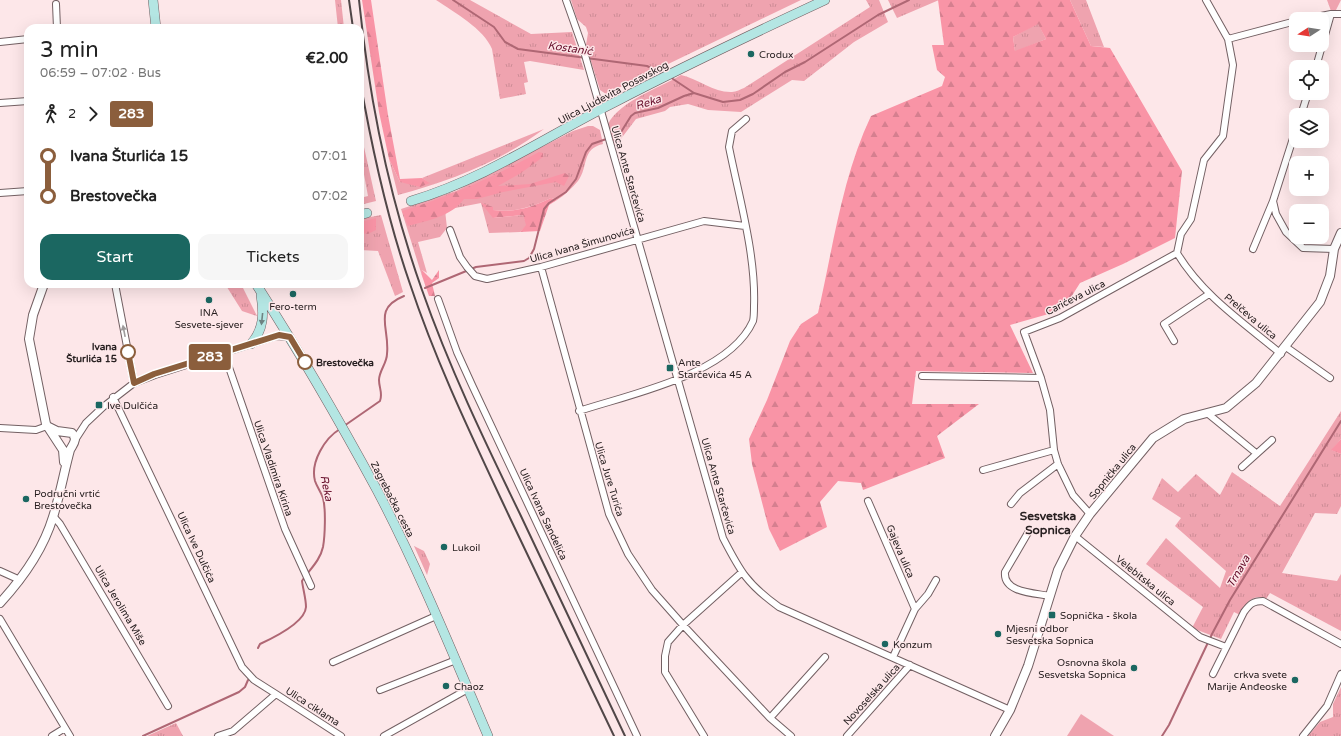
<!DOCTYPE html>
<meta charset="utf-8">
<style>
:root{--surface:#fff;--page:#f6f6f6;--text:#222;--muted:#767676;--accent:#1b6761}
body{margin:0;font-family:"Varela Round",sans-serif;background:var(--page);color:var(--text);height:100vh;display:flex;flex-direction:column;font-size:15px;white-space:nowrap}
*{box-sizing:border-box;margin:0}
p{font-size:13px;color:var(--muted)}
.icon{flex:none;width:22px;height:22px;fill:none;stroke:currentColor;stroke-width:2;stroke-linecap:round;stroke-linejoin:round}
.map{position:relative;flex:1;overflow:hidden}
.side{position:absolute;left:24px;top:24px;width:340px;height:264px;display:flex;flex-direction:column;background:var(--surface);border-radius:12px;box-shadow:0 4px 16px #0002}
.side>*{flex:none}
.badge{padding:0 8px;border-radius:3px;font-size:14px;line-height:26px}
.needle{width:26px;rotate:258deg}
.tools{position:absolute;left:1289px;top:12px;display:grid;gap:8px}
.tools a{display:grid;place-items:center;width:40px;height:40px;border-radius:8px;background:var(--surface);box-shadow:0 4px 16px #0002;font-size:20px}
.map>.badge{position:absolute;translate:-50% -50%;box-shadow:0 0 0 2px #fff}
.legs{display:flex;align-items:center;gap:6px;height:44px;padding:0 16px;font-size:13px}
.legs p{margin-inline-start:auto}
.overview{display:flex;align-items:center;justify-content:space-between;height:68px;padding:0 16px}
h1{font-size:22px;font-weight:600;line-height:30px}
.cta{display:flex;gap:8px;margin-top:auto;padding:8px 16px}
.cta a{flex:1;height:46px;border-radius:12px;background:var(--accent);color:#fff;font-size:16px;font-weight:600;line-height:46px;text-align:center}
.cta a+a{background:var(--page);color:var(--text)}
ul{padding:0 16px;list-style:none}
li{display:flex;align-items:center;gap:14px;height:40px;font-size:15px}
li i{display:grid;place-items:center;width:6px;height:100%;margin:0 5px;background:currentColor}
li i::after{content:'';width:10px;height:10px;margin:-5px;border:3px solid;border-radius:50%;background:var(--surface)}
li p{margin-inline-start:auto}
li:first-child i{background:linear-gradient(#0000 50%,currentColor 0)}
li:last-child i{background:linear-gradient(currentColor 50%,#0000 0)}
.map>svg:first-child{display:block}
</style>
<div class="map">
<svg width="1341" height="736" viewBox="0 0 1341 736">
<defs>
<pattern id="grass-tufts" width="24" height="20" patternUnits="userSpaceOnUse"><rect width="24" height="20" fill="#efa3af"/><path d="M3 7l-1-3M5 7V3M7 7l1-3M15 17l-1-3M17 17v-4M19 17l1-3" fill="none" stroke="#cd8c96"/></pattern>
<pattern id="forest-firs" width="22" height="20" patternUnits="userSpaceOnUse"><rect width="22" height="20" fill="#f994a6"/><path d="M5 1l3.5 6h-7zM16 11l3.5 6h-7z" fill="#d57f8f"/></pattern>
</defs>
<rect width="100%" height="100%" fill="#fde7e9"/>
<path fill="url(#grass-tufts)" d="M335 0H341L344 28H338Z
M436 0H470L531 34 572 32 584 70 530 61 524 62 528 82 524 83 526 94 500 99 492 49C484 29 454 12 436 0Z
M571 0H801L606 94 600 90 586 45 588 33 586 27 577 19Z
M866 0H879L888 22 854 42 804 81 792 80 741 112 708 110 688 104 670 107 665 111 636 119 617 144H614L608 124C620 101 659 88 681 75 698 79 715 93 732 92 736 92 741 89 744 88L870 7Z
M888 0H939L897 18Z
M1070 0H1086L1104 47 1091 46Z
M1327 0H1341L1335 12 1331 11Z
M1038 23 1046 39 1015 52 1013 37Z
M588 126H593L600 130 603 144C581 149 589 166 578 181 572 188 565 195 557 200L551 198C532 207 514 213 493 210V218L523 215 527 225 520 232 489 233 481 203 445 210 447 228 440 237 418 242 427 273 422 270V276L401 209 456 191 573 131Z
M360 129 376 201 360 205V198L368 196 360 153Z
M544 129C500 162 450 181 398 195L389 159 400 182 429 183 422 178Z
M381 215 403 292 395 296 378 251 360 250V219Z
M225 284H241L257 316 242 311Z
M1341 411V439L1332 450 1341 454V506L1337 514 1315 513 1282 573 1337 581 1341 574V631L1270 593 1266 599C1252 593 1246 603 1240 615L1234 612 1221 639 1192 628 1203 607 1146 564 1166 538 1220 588 1226 571 1175 526 1181 518 1152 499 1162 478 1178 492 1196 474 1220 495 1232 472 1280 506Z
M414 546 424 551 430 564 427 575Z
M1341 687V736H1308L1320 722 1333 717V704Z
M176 723 183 736H147Z"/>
<path fill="url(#forest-firs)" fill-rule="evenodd" d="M362 0H371L388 115 400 179 422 178 430 183 420 187 400 182 389 159 379 112Z
M938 0H1070L1091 46 1110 48 1182 171 1175 238 1123 264 1080 283 1068 302 1052 313 1010 325 1033 373 916 371 912 404H979L937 436 945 458 863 490 861 483 838 481 820 502 827 527 780 551 769 529 752 464 749 439 767 400 790 341 801 324 818 313C833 248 842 177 871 116L942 86 945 77 937 70 932 45H944ZM1038 24 1046 39 1015 51 1013 37Z
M539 152 543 153V157L521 173 498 186 530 184 565 173 569 176 564 186 556 182 503 192 477 199H464C452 216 427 221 408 226L402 211C451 196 495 176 539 152Z
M551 198 557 200 549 205 540 231 520 232 526 225 523 215 493 218 481 203 493 207V210C515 213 532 207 551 198Z
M376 218V230L368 234 360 233V222Z
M422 270 432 280 439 270V278L432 283 435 296H429L422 276Z
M1341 439V454L1331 450Z"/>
<path fill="#efa3af" d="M1081 714 1114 736H1067Z"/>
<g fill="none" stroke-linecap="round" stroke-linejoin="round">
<path stroke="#af6774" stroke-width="2" d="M453 0 494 27 505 42 518 49 647 66 664 74
M670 77 694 93
M425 288 476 267 524 261 529 258 534 249 544 209 549 203 566 192 576 179 586 152 592 144 615 136 621 132 631 116 635 113 658 108 684 96 694 93 723 102 740 100 753 94 785 72 805 62 878 15 909 0
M344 426 380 401C383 393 379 388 379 380 379 371 387 363 387 354 390 327 372 309 404 296
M258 648 260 644C273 638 305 623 306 607 306 599 303 589 302 581 309 570 320 561 323 547 325 536 326 509 323 498 321 492 317 487 315 481 310 462 325 438 340 429
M143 736 239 692 245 687 248 680
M1162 736 1169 725 1212 634 1230 600 1341 421"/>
<defs>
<path id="minor" d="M566 0 583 48 723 538C740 571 747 584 779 607L1010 710
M1206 0 1228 39 1233 65 1223 136 1204 160 1191 219 1181 234 1177 253C1202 295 1244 323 1281 354
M56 4 57 28
M1306 19 1331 14H1341
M1228 39 1296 21
M0 42 28 39
M1316 67 1331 14
M0 103 28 101
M1301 115 1308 93
M1296 129 1273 201 1276 214 1286 232 1303 248 1334 249
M0 193 28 191
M450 230 460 257 467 267 475 276 487 279 541 267 704 221 745 226
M1253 249 1273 201
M541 267 609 514 628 554 652 590 683 625 770 718 791 736
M115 284 134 383
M438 299 457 352 472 385 637 736
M1174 341 1164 324 1209 294
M1286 347 1330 378
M224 353 285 529 311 586
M922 376 1041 378
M113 397 242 667 254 680 276 694
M579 411C630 394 729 375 753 321 754 317 754 311 754 306 756 255 739 197 729 147L732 131 746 119
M1207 413 1256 453
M0 428 36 430 47 426
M75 440 86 423 103 407 134 383 155 375 276 336 290 337
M1242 467 1272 440
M983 470 1054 450
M868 501 915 609
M1011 504 1020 493 1058 464
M1090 514 1073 495 1058 464 1054 450 1050 410 1041 378 1024 332 1060 318 1177 253
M53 516 60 524 168 706
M1029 531 1005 572C1003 593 1035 593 1050 596
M1075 536 1200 637 1226 647
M0 571 20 580
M0 619 70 736
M893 657 915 609 928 594 936 580
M333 662 436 616
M1213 674 1244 612C1250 604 1253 601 1263 601L1341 644
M380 690 456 660
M770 718 825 657
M52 736 65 728
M218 736 233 731 276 694 341 736
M384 736 468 689
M704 736 665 672V656L668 642 683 625 741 573
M847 736 910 665
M1303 736 1327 706 1341 674"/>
<path id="tertiary" d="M44 284 33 315 29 339 46 424 63 450 64 462
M0 603C23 578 43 550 53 517 60 495 64 472 70 450 73 444 78 440 72 433L57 431 47 426
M995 736 1010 710 1028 666 1058 570 1075 536 1090 514 1153 438 1184 419 1226 408 1256 383 1320 302 1330 276 1334 249 1341 233"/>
<path id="secondary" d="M153 0 156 28
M411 201C485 179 547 136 615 102 684 66 754 33 825 0
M360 215 367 213
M256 284C299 351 339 420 377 490 419 570 453 654 488 736
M251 344C264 329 264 314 261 295"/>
</defs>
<use href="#minor" stroke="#736063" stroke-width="8"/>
<use href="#tertiary" stroke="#736063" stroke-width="10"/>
<use href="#secondary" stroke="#736063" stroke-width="10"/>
<use href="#minor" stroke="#fff" stroke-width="6"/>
<use href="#tertiary" stroke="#fff" stroke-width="8"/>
<use href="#secondary" stroke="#b4e6e3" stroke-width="9"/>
<path stroke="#514748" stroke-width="2" d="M349 0 353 28
M359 0C369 98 389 197 422 290 449 367 484 440 520 514 555 588 590 662 625 736
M360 80C372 149 387 218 410 284 437 365 474 441 510 518 545 591 579 664 614 736"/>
</g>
<defs><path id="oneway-solid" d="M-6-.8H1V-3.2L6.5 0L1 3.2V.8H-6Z"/></defs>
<use fill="#6e8382" href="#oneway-solid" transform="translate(262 319) rotate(96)"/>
<use fill="#9e9b9b" href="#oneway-solid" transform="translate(124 331) rotate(-101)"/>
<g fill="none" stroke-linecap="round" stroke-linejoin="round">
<defs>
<path id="line-1" d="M128 352 134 383 154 374 279 335 290 337 305 362"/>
</defs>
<use href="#line-1" stroke="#fff" stroke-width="9"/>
<use href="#line-1" stroke="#8b5e3c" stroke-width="6"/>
</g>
<g fill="#1b6761" stroke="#fde7e9" stroke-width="1.5">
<circle cx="751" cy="54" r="4"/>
<circle cx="293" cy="294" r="4"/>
<circle cx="209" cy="300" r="4"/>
<rect x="666" y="364" width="8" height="8" rx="2"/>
<rect x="95" y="401" width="8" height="8" rx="2"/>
<circle cx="26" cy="499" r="4"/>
<circle cx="444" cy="547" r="4"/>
<rect x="1048" y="611" width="8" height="8" rx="2"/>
<circle cx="998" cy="634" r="4"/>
<circle cx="885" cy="644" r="4"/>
<circle cx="1134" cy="668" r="4"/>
<circle cx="1295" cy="680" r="4"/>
<circle cx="446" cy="686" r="4"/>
</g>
<g fill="#fff" stroke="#8b5e3c" stroke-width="2">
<circle cx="128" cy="352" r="7"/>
<circle cx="305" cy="362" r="7"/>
</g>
<g text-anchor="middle" stroke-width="3" stroke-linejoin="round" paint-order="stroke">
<g font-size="10" fill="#282021" stroke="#fde7e9" text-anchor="start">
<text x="759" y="58">Crodux</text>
<text x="293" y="310" text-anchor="middle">Fero-term</text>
<text x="209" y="316" text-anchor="middle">INA<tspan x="209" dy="12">Sesvete-sjever</tspan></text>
<text x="678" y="366">Ante<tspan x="678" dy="12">Starčevića 45 A</tspan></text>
<text x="107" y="409">Ive Dulčića</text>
<text x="34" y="497">Područni vrtić<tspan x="34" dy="12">Brestovečka</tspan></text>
<text x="452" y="551">Lukoil</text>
<text x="1060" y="619">Sopnička - škola</text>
<text x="1006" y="632">Mjesni odbor<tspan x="1006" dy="12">Sesvetska Sopnica</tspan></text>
<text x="893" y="648">Konzum</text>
<text x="1126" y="666" text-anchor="end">Osnovna škola<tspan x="1126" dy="12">Sesvetska Sopnica</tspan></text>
<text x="1287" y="678" text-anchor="end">crkva svete<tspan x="1287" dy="12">Marije Anđeoske</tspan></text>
<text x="454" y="690">Chaoz</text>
</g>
<g font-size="10" fill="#282021" stroke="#fde7e9">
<text transform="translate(613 92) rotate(-28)" y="4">Ulica Ljudevita Posavskog</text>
<text transform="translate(629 174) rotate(74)" y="4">Ulica Ante Starčevića</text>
<text transform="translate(582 244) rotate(-16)" y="4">Ulica Ivana Šimunovića</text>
<text transform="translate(1075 297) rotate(-27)" y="4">Carićeva ulica</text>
<text transform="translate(1251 316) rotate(40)" y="4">Prelčeva ulica</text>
<text transform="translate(274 468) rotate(71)" y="4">Ulica Vladimira Kirina</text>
<text transform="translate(1112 471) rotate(-51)" y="4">Sopnička ulica</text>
<text transform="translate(610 479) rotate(73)" y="4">Ulica Jure Turića</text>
<text transform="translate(719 486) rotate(74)" y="4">Ulica Ante Starčevića</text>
<text transform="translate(393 499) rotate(63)" y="4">Zagrebačka cesta</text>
<text transform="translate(544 514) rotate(65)" y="4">Ulica Ivana Sandelića</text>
<text transform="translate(197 547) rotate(65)" y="4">Ulica Ive Dulčića</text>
<text transform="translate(901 551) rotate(67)" y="4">Gajeva ulica</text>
<text transform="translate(1146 580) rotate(39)" y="4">Velebitska ulica</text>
<text transform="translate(121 605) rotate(59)" y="4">Ulica Jerolima Miše</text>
<text transform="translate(871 694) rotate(-48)" y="4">Novoselska ulica</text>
<text transform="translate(313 706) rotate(33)" y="4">Ulica ciklama</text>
</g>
<g font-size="10" font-weight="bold" fill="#282021" stroke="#fde7e9" text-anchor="end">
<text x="117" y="350">Ivana<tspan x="117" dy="12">Šturlića 15</tspan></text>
<text x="316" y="366" text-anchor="start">Brestovečka</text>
</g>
<g font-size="11" font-style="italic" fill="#660d2a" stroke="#fde7e9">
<text transform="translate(570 48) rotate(8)" y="4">Kostanić</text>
<text transform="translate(648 102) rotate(-18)" y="4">Reka</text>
<text transform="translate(327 488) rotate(79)" y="4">Reka</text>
<text transform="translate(1238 571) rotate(-60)" y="4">Trnava</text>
</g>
<g font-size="12" font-weight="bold" fill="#282021" stroke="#fde7e9">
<text x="1048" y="520">Sesvetska<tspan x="1048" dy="14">Sopnica</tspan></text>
</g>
</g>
</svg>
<div class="tools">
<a><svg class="needle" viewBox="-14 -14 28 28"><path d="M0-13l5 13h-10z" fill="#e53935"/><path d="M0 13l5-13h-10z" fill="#767676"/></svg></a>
<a><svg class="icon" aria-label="locate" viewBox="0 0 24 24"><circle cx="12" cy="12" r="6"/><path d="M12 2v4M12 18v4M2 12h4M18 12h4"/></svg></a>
<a><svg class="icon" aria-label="layers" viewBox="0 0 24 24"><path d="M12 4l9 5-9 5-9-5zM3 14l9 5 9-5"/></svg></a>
<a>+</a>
<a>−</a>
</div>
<b class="badge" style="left:210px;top:357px;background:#8b5e3c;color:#fff">283</b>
<section class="side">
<div class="overview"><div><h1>3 min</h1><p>06:59 – 07:02 · Bus</p></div><b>€2.00</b></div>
<div class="legs"><svg class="icon" aria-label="walk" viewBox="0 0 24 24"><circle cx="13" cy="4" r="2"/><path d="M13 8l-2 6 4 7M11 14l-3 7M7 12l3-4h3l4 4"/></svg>2<svg class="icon" aria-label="forward" viewBox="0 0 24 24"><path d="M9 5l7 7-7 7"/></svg><b class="badge" style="background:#8b5e3c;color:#fff">283</b></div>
<ul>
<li><i style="color:#8b5e3c"></i><b>Ivana Šturlića 15</b><p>07:01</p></li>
<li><i style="color:#8b5e3c"></i><b>Brestovečka</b><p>07:02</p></li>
</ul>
<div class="cta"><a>Start</a><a>Tickets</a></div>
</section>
</div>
